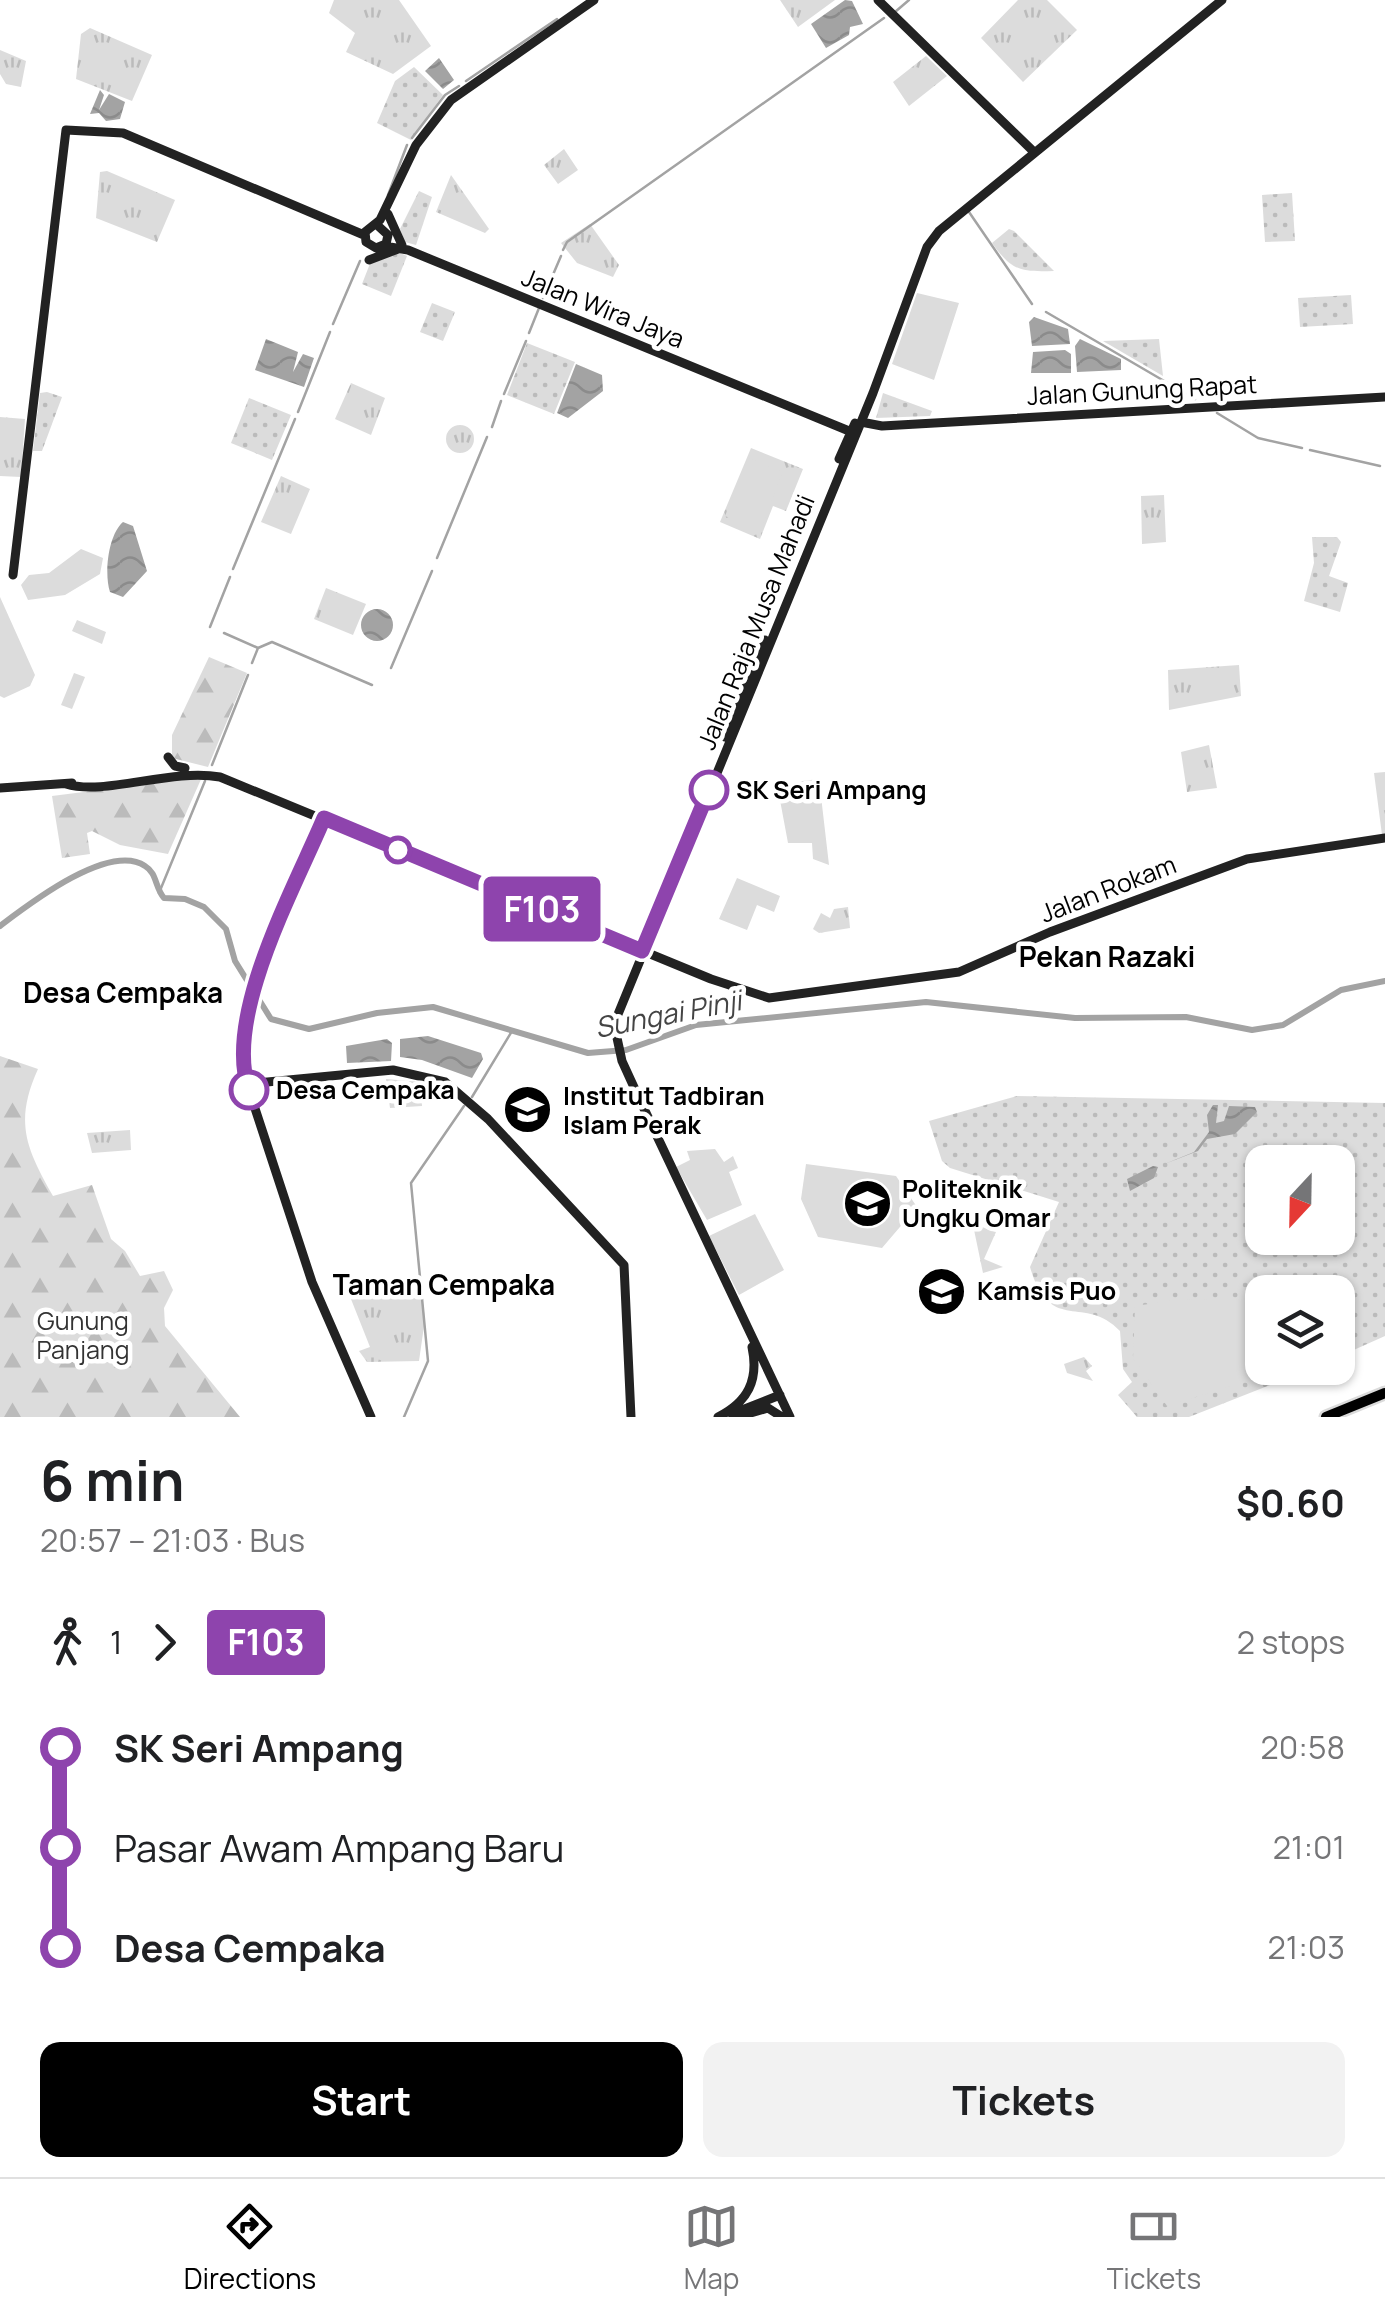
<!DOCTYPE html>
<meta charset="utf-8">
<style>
:root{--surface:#fff;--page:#f2f2f2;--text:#202124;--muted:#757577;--line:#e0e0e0;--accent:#000}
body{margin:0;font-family:Manrope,sans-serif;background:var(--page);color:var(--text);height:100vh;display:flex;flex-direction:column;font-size:38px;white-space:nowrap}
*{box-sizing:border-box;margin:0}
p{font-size:32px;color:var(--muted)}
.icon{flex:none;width:55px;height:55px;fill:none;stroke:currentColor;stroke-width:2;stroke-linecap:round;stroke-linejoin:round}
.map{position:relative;height:1417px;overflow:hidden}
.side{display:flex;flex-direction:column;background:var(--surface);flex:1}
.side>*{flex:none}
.badge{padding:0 20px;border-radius:8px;font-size:35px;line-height:65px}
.needle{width:65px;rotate:202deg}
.controls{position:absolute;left:1245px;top:1145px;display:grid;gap:20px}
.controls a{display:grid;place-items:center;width:110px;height:110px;border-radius:20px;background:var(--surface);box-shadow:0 2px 8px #0004;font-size:50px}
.map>.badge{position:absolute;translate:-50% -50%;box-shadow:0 0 0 5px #fff}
.legs{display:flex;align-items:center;gap:15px;height:110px;padding:0 40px;font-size:32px}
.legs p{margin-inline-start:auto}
.head{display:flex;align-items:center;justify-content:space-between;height:170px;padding:0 40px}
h1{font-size:55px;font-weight:700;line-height:75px}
.primary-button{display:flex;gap:20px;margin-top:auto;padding:20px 40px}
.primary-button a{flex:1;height:115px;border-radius:20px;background:var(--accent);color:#fff;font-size:40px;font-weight:700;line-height:115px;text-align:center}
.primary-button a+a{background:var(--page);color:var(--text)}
ul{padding:0 40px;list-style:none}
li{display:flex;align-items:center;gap:35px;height:100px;font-size:38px}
li i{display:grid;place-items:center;width:15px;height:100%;margin:0 12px;background:currentColor}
li i::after{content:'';width:25px;height:25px;margin:-12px;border:8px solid;border-radius:50%;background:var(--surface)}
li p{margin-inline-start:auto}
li:first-child i{background:linear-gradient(#0000 50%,currentColor 0)}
li:last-child i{background:linear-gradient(currentColor 50%,#0000 0)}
.tab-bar{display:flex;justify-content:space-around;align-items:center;height:140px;border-top:2px solid var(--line);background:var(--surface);font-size:28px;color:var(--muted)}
.tab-bar a{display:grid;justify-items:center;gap:5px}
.tab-bar .active{color:var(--accent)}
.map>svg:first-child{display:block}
</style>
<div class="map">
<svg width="1385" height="1417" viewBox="0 0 1385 1417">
<defs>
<pattern id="grass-dots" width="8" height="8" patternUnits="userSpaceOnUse" patternTransform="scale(2.5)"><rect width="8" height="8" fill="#dcdcdc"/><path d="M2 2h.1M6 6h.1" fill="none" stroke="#bbb" stroke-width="1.8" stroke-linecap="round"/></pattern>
<pattern id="forest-firs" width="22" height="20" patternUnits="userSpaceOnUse" patternTransform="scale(2.5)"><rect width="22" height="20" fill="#dcdcdc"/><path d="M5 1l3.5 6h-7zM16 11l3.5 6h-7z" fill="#bbb"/></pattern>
<pattern id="park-tufts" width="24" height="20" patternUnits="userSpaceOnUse" patternTransform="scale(2.5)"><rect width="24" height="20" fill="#dcdcdc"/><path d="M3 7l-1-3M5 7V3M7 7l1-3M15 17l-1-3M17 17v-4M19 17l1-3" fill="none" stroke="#bbb"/></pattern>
<pattern id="water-waves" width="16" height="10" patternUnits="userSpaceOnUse" patternTransform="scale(2.5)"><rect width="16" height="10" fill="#a3a3a3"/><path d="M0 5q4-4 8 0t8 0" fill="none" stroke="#8b8b8b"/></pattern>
</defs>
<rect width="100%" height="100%" fill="#fff"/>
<path fill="url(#grass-dots)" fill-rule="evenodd" d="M414 67 443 95 411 140 377 123 395 81Z
M419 191 432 197 416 245 405 242 400 229Z
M1292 193 1295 241 1265 242 1262 195Z
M1009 229 1014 231 1054 271C1020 272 1012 271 992 243Z
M398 252 407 256 391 296 362 284 371 261Z
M1351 295 1353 324 1300 327 1298 298Z
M432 303 455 312 443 341 420 332Z
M1159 339 1163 376 1103 341Z
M527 343 575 362 554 414 507 395Z
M47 392 62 397 42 451H33L40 393Z
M883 393 932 411 930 416 876 418Z
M249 398 291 415 272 460 231 443Z
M1312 537H1337L1341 542 1329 576 1348 583 1340 612 1304 601 1314 563Z
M1017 1096 1385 1103V1336L1338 1357V1292H1262V1368H1313L1189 1417H1137L1118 1395 1132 1382 1123 1369 1120 1331C1084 1293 1050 1336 1030 1267L1059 1202 950 1168 942 1161 929 1121ZM1262 1162H1338V1238H1262Z"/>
<path fill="url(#forest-firs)" d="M209 657 247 673 208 767 172 758V735Z
M202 777 168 854 120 845 92 831 87 833 90 854 62 858 52 796Z
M0 1056 38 1069C14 1122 26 1148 53 1196L92 1185 111 1239 125 1251 140 1276 164 1271 173 1290 164 1308 165 1326 240 1417H0Z"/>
<path fill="url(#park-tufts)" d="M334 0H399L431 46 393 74 346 52 355 33 329 13Z
M780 0H835L798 27Z
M1018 0H1047L1077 30 1023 82 981 38Z
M90 28 152 55 132 101 76 79 81 34Z
M0 50 26 61 21 87 6 84 0 74Z
M926 56 947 76 909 106 893 82Z
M564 149 578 170 558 184 544 165Z
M107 171 175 200 157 242 96 218 100 172Z
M451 175 489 229 485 233 436 212Z
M590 224 619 265 613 277 577 263 561 243Z
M351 383 385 398 371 435 335 419Z
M0 417 25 419 21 477 0 476Z
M446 439a14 14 0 1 1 28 0a14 14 0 1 1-28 0Z
M751 448 803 469 786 511 773 506 760 539 720 522Z
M281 476 310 489 291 534 261 522Z
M1164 495 1166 542 1142 544 1141 496Z
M326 588 366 604 353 635 314 619Z
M1239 665 1241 696 1169 710 1168 670Z
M1209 745 1217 788 1187 792 1181 752Z
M1385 772V834L1382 835 1374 773Z
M848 907 850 928 819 933 813 929 821 913 830 918 834 909Z
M130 1130 131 1150 92 1153 87 1133Z
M951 1216 996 1232 984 1259 1003 1267 983 1273 973 1225H954Z
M419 1277 425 1319 419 1361 367 1362 359 1351 370 1347 345 1284Z
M1084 1357 1092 1366 1086 1371 1093 1381 1067 1373 1064 1364Z"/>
<path fill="#dcdcdc" d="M917 293 959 303 934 380 892 364Z
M748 458 783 472 760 530 725 516Z
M81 549 103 558 100 574 65 595 28 600 21 585 29 575 49 573Z
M0 597 35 675 30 686 4 698 0 696Z
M77 620 106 632 102 644 72 631Z
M74 673 85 677 72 709 61 705Z
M819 779 829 865 813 859 812 843H788L777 784Z
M737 878 780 896 774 912 757 905 747 930 719 919Z
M386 1079 421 1082 422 1106 390 1108Z
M715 1149 724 1162 733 1156 738 1168 729 1172 742 1205 707 1220 676 1167 690 1160 687 1151Z
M806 1164 896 1176 917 1207 882 1248 818 1237 801 1199Z
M755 1214 784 1270 739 1295 709 1236Z
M1183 1299 1260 1300 1262 1368H1270V1374L1167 1406 1133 1358 1135 1306Z"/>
<path fill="url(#water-waves)" d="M845 0 852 1 863 24 850 27 849 35 826 48 811 24Z
M439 58 454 80 443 89 425 71Z
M100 90 104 95 99 110 109 94 125 102 120 119 106 121 99 113 90 114Z
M1034 317 1068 329 1070 344 1032 346 1029 322Z
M266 339 298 352 293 372 303 354 314 358 304 387 255 370Z
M1080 339 1121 359V370L1077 372 1075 346Z
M1065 350 1071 354V373H1031L1033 352Z
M576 364 602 375 603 391 568 418 557 413Z
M123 522 133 526 147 571 123 597 110 592C104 574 108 535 123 522Z
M361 625a16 16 0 1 1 32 0a16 16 0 1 1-32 0Z
M428 1036 481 1053 483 1059 472 1078 422 1060 400 1057V1039Z
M387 1039 392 1043 391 1061 347 1063 346 1046Z
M1213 1105H1218L1216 1123 1224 1121 1229 1106 1255 1107 1257 1112 1235 1134 1207 1139 1198 1151 1162 1165 1194 1152 1209 1132 1207 1115Z
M1153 1166 1158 1167 1154 1178 1130 1191 1127 1179Z"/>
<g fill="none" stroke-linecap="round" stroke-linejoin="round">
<path stroke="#a3a3a3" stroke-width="2.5" d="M895 12 909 0
M466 81 557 19
M412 138 445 95 459 86
M388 195 407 145
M969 212 1032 304
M563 250 567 242 884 18
M543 298 561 256
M1046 312 1195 399
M333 324 360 261
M529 333 539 308
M504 394 526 341
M298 412 330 332
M1217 413 1258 438 1302 448
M492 427 501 401
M1310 450 1380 466
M437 558 487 437
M233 569 295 419
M210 627 230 577
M224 633 258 648
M252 663 258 648 272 642 372 685
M391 668 432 571
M212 765 248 675
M159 893 205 781
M472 1097 512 1031
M404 1417 428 1361 411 1183 464 1106"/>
<path stroke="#a3a3a3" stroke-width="6" d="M0 926C29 904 109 842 145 866 157 873 155 888 164 898L185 899 204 907 226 929 235 961 271 1019 309 1029 377 1013 433 1007 588 1053 626 1050 696 1025 926 1002 1075 1018 1186 1017 1252 1030 1283 1025 1341 990 1385 981"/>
<defs>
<path id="primary" d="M1326 1417 1385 1393"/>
</defs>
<use href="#primary" stroke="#dbdbdb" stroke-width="15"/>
<path stroke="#222" stroke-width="9" d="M878 0 1034 152
M388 214 402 245
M376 224 388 235 386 244 376 248 366 242 365 232 380 220 416 145 451 100 594 0
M384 246 408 250 854 433
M369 260 398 249
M861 422 882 426 1385 397
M839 459 855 423
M13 575 66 130 123 133 364 235
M725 737 765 640
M168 757 175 766 185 768
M66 784C105 796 171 768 220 777L711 979 769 998 959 972 1050 932 1247 859 1385 838
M0 788 72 783
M732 1414 780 1395
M740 1416 768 1408 782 1417
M371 1417 312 1282 247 1084 393 1070 445 1082 488 1119 624 1265 631 1417
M718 1417C748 1402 759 1380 752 1347
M790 1417 638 1096 622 1061 614 1024 873 393 927 247 939 231 1222 0"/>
<use href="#primary" stroke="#000" stroke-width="10"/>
</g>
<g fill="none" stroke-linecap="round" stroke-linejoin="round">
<defs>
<path id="line-1" d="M249 1090C223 1017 294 889 324 818L642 951 709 790"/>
</defs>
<use href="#line-1" stroke="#fff" stroke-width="22"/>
<use href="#line-1" stroke="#8e44ad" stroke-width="15"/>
</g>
<defs>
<symbol id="university-disc" viewBox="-11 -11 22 22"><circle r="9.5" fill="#000" stroke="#fff"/><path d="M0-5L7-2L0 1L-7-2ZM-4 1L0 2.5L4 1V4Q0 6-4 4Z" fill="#fff"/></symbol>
</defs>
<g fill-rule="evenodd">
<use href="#university-disc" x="500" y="1082" width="55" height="55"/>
<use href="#university-disc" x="840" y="1176" width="55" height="55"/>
<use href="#university-disc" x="914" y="1264" width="55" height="55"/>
</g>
<g fill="#fff" stroke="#8e44ad" stroke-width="5">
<circle cx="709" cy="790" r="18"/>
<circle cx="398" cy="850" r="12"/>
<circle cx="249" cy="1090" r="18"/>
</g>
<g text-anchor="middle" stroke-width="9" stroke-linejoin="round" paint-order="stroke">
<g font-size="25" fill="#000" stroke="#fff">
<text transform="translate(603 308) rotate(22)" y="9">Jalan Wira Jaya</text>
<text transform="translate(1142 390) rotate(-3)" y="9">Jalan Gunung Rapat</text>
<text transform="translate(756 622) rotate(-68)" y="9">Jalan Raja Musa Mahadi</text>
<text transform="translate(1108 889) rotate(-21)" y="9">Jalan Rokam</text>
</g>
<g font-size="25" font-weight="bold" fill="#000" stroke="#fff" text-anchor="start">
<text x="736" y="799">SK Seri Ampang</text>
<text x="276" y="1099">Desa Cempaka</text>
</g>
<g font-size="25" font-weight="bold" fill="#000" stroke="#fff" text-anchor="start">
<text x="563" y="1105">Institut Tadbiran<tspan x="563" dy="29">Islam Perak</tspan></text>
<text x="902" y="1198">Politeknik<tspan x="902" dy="29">Ungku Omar</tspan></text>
<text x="977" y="1300">Kamsis Puo</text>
</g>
<g font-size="25" fill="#333" stroke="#fff">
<text x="83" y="1330">Gunung<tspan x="83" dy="29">Panjang</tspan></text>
</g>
<g font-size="28" font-weight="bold" fill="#000" stroke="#fff">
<text x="1107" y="967">Pekan Razaki</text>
<text x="123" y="1003">Desa Cempaka</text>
<text x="444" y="1295">Taman Cempaka</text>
</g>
<g font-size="28" font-style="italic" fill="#444" stroke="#fff">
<text transform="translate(668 1014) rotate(-11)" y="10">Sungai Pinji</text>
</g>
</g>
</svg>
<div class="controls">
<a><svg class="needle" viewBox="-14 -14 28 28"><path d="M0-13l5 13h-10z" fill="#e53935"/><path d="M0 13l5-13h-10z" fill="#757577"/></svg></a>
<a><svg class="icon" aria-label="layers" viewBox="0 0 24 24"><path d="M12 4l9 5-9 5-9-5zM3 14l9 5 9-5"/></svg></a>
</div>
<b class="badge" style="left:542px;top:909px;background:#8e44ad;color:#fff">F103</b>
</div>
<section class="side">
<div class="head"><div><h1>6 min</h1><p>20:57 – 21:03 · Bus</p></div><b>$0.60</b></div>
<div class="legs"><svg class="icon" aria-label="walk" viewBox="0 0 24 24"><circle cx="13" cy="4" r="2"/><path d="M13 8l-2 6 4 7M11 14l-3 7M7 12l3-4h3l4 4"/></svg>1<svg class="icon" aria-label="forward" viewBox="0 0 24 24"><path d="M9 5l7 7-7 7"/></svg><b class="badge" style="background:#8e44ad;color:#fff">F103</b><p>2 stops</p></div>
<ul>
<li><i style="color:#8e44ad"></i><b>SK Seri Ampang</b><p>20:58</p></li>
<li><i style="color:#8e44ad"></i><span>Pasar Awam Ampang Baru</span><p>21:01</p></li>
<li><i style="color:#8e44ad"></i><b>Desa Cempaka</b><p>21:03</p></li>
</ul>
<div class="primary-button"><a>Start</a><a>Tickets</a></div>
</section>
<nav class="tab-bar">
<a class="active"><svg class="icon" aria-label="directions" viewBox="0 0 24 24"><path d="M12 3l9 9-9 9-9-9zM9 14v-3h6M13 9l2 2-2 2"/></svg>Directions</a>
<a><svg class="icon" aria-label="map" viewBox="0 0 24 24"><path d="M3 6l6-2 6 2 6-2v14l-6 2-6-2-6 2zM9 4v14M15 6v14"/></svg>Map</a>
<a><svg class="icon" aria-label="tickets" viewBox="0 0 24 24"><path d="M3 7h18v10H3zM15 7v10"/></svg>Tickets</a>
</nav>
